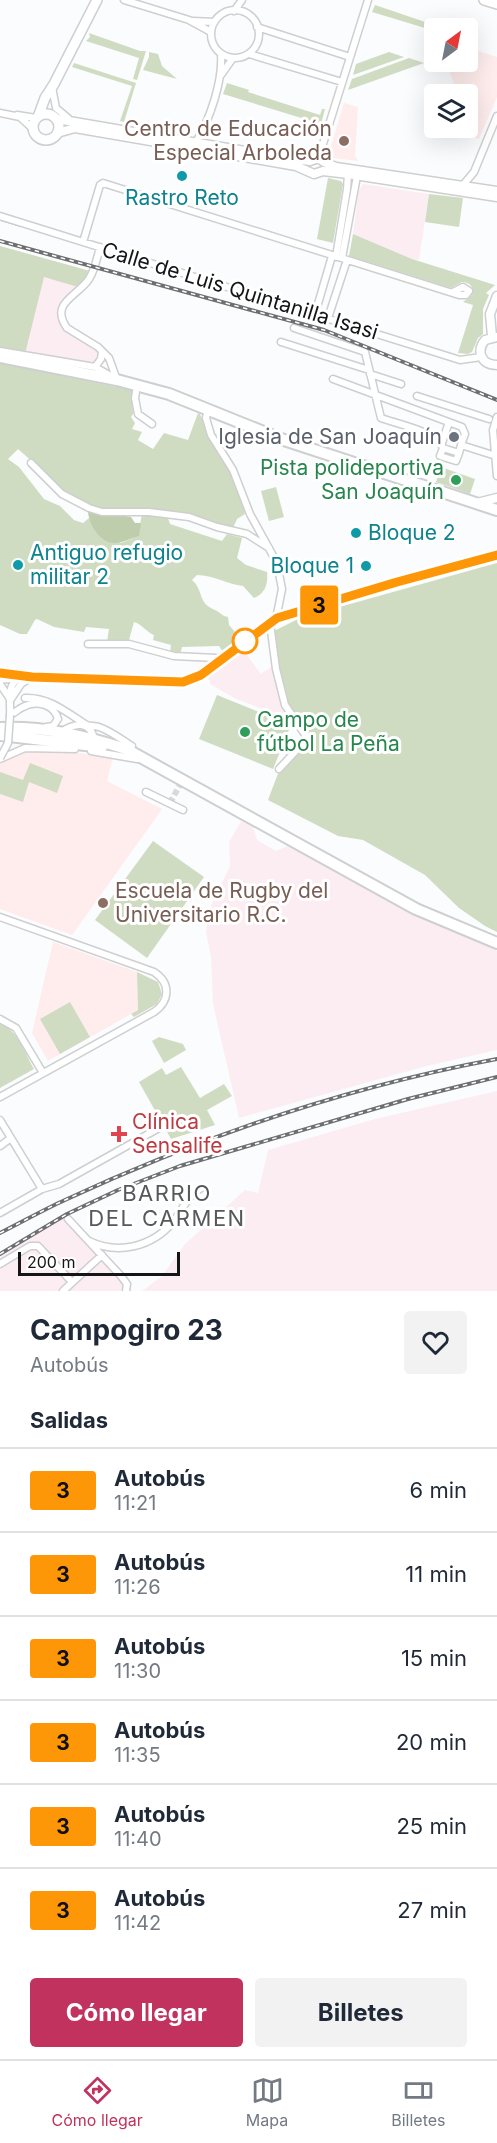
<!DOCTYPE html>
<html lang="es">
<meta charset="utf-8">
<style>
:root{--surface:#fff;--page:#f2f2f3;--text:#1f2937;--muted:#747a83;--line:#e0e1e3;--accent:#c1335e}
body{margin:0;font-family:Inter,sans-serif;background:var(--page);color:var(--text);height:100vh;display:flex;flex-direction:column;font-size:22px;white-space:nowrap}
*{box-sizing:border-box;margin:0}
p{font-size:20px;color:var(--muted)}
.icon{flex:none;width:33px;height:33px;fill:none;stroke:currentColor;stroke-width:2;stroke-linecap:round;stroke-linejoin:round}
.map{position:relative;height:1291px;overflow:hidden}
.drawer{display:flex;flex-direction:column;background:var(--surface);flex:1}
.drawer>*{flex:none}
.badge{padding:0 12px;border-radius:4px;font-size:21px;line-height:39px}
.needle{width:39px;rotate:32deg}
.tools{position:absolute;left:424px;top:18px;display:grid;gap:12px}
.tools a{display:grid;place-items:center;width:54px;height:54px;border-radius:6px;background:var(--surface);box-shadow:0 6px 24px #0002;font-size:30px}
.scale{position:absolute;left:18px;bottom:15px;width:162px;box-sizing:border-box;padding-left:6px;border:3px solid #141516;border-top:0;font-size:16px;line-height:21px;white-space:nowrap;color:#141516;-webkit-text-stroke:4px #fff;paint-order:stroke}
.map>.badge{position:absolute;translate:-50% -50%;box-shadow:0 0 0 3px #fff}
h2{padding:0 30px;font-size:22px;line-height:54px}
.round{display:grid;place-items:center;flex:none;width:63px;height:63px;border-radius:6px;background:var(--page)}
.headline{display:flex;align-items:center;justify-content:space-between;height:102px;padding:0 30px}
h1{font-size:28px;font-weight:700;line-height:45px}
.primary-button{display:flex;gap:12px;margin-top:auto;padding:12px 30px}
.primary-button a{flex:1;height:69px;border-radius:6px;background:var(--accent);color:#fff;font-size:24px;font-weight:700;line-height:69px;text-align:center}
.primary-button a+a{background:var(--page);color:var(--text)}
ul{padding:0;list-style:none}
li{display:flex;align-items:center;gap:18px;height:84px;padding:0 30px;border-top:2px solid var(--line)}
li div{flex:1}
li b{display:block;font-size:22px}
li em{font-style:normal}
li .badge{min-width:66px;font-weight:700;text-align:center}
.menu{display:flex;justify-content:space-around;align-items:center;height:84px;border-top:2px solid var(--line);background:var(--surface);font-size:16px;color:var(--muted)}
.menu a{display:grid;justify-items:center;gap:3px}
.menu .active{color:var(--accent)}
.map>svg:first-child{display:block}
</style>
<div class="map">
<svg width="497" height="1291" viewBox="0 0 497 1291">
<rect width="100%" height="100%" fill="#fafcfd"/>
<path fill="#fcedf2" d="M363 184 429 194 419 260 412 259 353 234 359 190Z
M0 246 90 271 81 284 63 299 58 307 63 330 95 347 97 350 99 354 96 360 91 364 25 354Z
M244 651 261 674 274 665 293 718 291 720 234 698 210 684V680L206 678Z
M241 821 253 827 257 840 276 851 288 846 404 908 497 951V1050L423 1067 239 1118 213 1004 211 956 206 932 209 910 230 866 229 842Z
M497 1091V1291H142L161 1277 185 1244 245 1190 258 1193 268 1150 375 1119Z
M63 1218 111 1269 132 1291H0V1257Z"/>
<path fill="#feedec" d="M468 48 497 57V97L479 139 473 137 475 133 469 131 468 94H458L446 62H468Z
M344 103 358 107 355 156 358 161 333 158 329 153Z
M55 750 113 757 107 781 162 809 72 935 0 909V763L25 751Z
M53 942 137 972 138 1010 48 1061 32 1033Z"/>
<path fill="#d0dcc2" d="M375 5 437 26 435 31 372 12Z
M89 33 140 51H146L137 80 133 79 139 58 86 41 90 37Z
M149 52 158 54 162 66 177 79 143 70 149 57Z
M389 52 404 57 353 75 356 64Z
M409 58 424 63 348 90 352 79Z
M74 63 136 83 124 122 120 121 132 86 72 67Z
M227 83 249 90 248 92 320 115 322 109H325L321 124 223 94Z
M328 178 341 181 343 184 333 243 317 239Z
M429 194 463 198 459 227 425 222Z
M353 234 412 259 495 285 486 293 489 295 483 309V334L478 338 472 352 468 354 458 353 473 305 463 302 472 295C474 287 470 282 462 282L451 288 349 256Z
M0 246 90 271 78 287 44 277 25 354 0 349Z
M0 363 132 390 133 414 131 417 135 423 132 429 142 432 138 440 153 449 164 433 188 440 198 413 200 414 210 440 230 471 242 500 245 514 237 519 233 528 182 513 107 510 92 507 60 490 43 471 18 449 8 459 19 467 44 499 60 506 74 520 83 523 89 518 94 527 121 543 138 536 142 514 168 518 170 524 222 541 227 534 242 538 237 558 246 565 267 572C268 583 266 593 254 598L243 586C227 584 213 575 197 575L192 580C204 590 197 603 215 610 221 613 222 616 228 617L229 625 241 639 223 652 219 646 182 647 180 655 170 653 171 645 153 640 154 635C146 632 142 624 134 622L129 640 117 643 107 642 109 629 86 627 84 632 54 627 37 619 35 620 27 634H20L0 625Z
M441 467 475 479 470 494 436 482Z
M276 487 284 517 269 521 261 491Z
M497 563V932L485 926 459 908 425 875 363 840 338 836 268 800 279 771 310 739 287 703 279 676 274 631 300 618Z
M217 695 291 725 273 769 199 739Z
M30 763 63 776 57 793 29 782 23 802 0 794V772L23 780Z
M153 841 204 877 147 958 95 920Z
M137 972 158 982 162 994 157 1004 134 1017 131 1014 138 1010Z
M70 1002 90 1037 60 1054 40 1019Z
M0 1024C18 1030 25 1053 34 1069L0 1088Z
M159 1037 183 1044 186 1050 164 1063 152 1041Z
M181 1067 200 1098 224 1084 232 1096 207 1110 215 1125 171 1139 139 1082 162 1068 166 1075Z"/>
<path fill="#becdac" d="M92 510 131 517 135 523H141L139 536C131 538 123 543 115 543 101 544 89 525 88 512Z"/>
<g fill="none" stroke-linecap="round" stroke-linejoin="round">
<path stroke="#9ebdd6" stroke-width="1.5" d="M0 220 20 226"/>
<path stroke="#d8d9da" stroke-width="6" stroke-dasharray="6 3" stroke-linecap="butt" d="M170 803 182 781"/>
<defs>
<path id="street" d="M124 0 189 20 211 32
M211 34a24 24 0 1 1 48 0a24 24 0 1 1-48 0Z
M234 11 242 0
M193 21 214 22
M257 27 350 57
M249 54 342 82
M221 75 233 58
M52 87 56 108 68 118
M0 113 20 117 33 129
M17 115 36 118
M196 142C210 119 223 81 221 54
M322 161V147L368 0
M463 185 474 172 497 116
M0 216 460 360 481 357
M83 242 100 185 103 183 459 295H466L469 291 463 287 453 292
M336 257 347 189 348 174
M342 258 357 176
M315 314 332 256
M328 318 347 260
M294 328 365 352 381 418C397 424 438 432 443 448L459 453 461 445 496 456
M281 342 369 370
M0 351 95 367 111 376
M102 351 109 358 117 380
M95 367 101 359 102 351 98 347 67 328C49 303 78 296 89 279 95 270 97 258 100 247
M370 374 401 384
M333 379 462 427 465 434 461 445
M137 385 135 398 138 414 152 424
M417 396 489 419
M208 409 206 418 211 435 233 470 250 514 277 563 282 589 276 619
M497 417 493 430 497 476
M442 443 449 422
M443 448 440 456 456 461 459 453
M31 463 62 494 89 508 102 512H149L189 517 217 527 247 534 269 548
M270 623 276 669 285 705 306 736 305 741 279 769
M88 644H129L174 656 216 658 220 660
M0 684 10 699
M25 698C49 697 66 712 85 724 89 727 94 725 99 727 111 731 122 740 132 746
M11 699 21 684 30 678
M10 715C15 713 18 709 23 707 36 700 54 704 58 719L53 726 46 727
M10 715C11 701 6 686 19 678
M61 732C74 723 90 720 94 739L91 741
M91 751 137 759
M0 759 25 748 75 749
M146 792 183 810
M0 917 154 972C171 983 170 1001 154 1012L0 1097
M0 1019 16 1028 43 1073
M0 1120 42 1189
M0 1146 11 1138
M0 1213 42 1189 59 1184 159 1128
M68 1219 121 1276 127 1284 126 1291
M89 1241C118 1255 152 1247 173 1222 183 1209 188 1194 203 1187
M0 1264 30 1246H38L72 1282
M63 1291 102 1255"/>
<path id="secondary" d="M57 119 281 157 310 161 318 158 324 162 336 167 497 191
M57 133 75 128 296 166 314 174 323 171 348 174 497 197
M492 336 490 314 497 296
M497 337 485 340C476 351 481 365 497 365
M477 503 497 498"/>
<path id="primary" d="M484 0 497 4
M33 127a13 13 0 1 1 26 0a13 13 0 1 1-26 0Z
M38 117 45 98 54 84 97 0
M0 678 31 677 183 682 198 676 277 618 397 582 497 555"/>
<path id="highway" d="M0 357 117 380 169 394 281 439 497 510
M0 728C44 726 85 736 126 749L416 909 497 943
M0 735 102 747"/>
</defs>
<use href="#street" stroke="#cdcfd0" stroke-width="9"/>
<use href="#secondary" stroke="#cdcfd0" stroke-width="11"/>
<use href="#primary" stroke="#cdcfd0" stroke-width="12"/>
<use href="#highway" stroke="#cdcfd0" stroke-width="14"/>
<use href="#street" stroke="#fff" stroke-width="6"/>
<use href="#secondary" stroke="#fff" stroke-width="8"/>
<use href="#primary" stroke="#fff" stroke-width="9"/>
<use href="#highway" stroke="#fff" stroke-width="10"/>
<defs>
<path id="rail" d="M0 241 324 330 497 400
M0 1233C22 1222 43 1210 65 1200 203 1136 347 1087 497 1059
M0 1254 67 1214 118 1190 180 1166 408 1099 497 1077"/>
</defs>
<use href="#rail" stroke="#6d6f70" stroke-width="4"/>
<use href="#rail" stroke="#fff" stroke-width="1.5" stroke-dasharray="4.5" stroke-linecap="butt"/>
<defs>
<path id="street-bridge" d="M0 758 8 743 10 715"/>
</defs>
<use href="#street-bridge" stroke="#cdcfd0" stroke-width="9" stroke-linecap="butt"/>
<use href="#street-bridge" stroke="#fff" stroke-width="6"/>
</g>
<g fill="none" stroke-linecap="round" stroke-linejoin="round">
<defs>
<path id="line" d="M0 673 32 677 183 682 201 675 277 618 397 582 497 555"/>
</defs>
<use href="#line" stroke="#fff" stroke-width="14"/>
<use href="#line" stroke="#fe9707" stroke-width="9"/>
</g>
<g fill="#8d6e63" stroke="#fff" stroke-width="2">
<circle cx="344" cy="141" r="6"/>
<circle cx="103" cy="903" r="6"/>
</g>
<g fill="#0f9aa8" stroke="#fff" stroke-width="2">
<circle cx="182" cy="176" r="6"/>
<circle cx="356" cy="533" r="6"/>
<circle cx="18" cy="565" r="6"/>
<circle cx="366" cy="566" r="6"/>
</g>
<circle fill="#6b7280" stroke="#fff" stroke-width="2" cx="454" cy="437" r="6"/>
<g fill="#2e9e5b" stroke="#fff" stroke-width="2">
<circle cx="456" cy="480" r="6"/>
<circle cx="245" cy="732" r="6"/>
</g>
<circle fill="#fff" stroke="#fe9707" stroke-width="3" cx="245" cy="641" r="12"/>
<path fill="#e0444e" stroke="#fff" stroke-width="2" d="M116 1125h6v6h6v6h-6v6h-6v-6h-6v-6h6z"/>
<g text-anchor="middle" stroke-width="6" stroke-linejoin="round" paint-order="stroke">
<g font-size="21" fill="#785e54" stroke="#fff" text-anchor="end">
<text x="332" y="136">Centro de Educación<tspan x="332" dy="24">Especial Arboleda</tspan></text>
<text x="115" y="898" text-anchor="start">Escuela de Rugby del<tspan x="115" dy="24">Universitario R.C.</tspan></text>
</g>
<g font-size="21" fill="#0d838f" stroke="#fff" text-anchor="start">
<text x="182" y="205" text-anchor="middle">Rastro Reto</text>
<text x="368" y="540">Bloque 2</text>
<text x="30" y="560">Antiguo refugio<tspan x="30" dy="24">militar 2</tspan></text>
<text x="354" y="573" text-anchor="end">Bloque 1</text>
</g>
<g font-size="21" fill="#141516" stroke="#fff">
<text transform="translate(240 291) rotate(17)" y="7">Calle de Luis Quintanilla Isasi</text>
</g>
<g font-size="21" fill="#5b616d" stroke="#fff" text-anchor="end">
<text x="442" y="444">Iglesia de San Joaquín</text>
</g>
<g font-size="21" fill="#27864d" stroke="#fff" text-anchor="end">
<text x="444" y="475">Pista polideportiva<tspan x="444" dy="24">San Joaquín</tspan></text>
<text x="257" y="727" text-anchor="start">Campo de<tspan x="257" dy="24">fútbol La Peña</tspan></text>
</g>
<g font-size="21" fill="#be3a42" stroke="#fff" text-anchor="start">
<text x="132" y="1129">Clínica<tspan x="132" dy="24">Sensalife</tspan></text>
</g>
<g font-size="22" letter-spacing="1.5" fill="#565859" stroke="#fff">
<text x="167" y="1201">BARRIO<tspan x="167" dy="25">DEL CARMEN</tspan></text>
</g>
</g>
</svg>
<div class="tools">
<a><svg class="needle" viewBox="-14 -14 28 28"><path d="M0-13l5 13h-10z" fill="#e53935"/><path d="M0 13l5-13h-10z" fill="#747a83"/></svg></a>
<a><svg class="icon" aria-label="layers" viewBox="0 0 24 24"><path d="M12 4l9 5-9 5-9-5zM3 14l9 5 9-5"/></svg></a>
</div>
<div class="scale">200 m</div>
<b class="badge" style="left:319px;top:605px;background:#fe9707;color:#111">3</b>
</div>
<section class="drawer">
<div class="headline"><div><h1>Campogiro 23</h1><p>Autobús</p></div><a class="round"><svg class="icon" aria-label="heart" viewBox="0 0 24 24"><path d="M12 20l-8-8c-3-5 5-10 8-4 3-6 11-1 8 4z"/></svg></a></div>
<h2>Salidas</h2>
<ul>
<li><span class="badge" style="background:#fe9707;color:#111">3</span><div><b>Autobús</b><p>11:21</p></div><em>6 min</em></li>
<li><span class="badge" style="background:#fe9707;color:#111">3</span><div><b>Autobús</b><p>11:26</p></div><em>11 min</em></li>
<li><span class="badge" style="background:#fe9707;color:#111">3</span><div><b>Autobús</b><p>11:30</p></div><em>15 min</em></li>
<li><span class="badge" style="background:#fe9707;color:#111">3</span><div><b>Autobús</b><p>11:35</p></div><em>20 min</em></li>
<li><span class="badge" style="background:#fe9707;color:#111">3</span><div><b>Autobús</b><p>11:40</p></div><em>25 min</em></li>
<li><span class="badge" style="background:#fe9707;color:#111">3</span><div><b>Autobús</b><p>11:42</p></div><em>27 min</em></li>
</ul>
<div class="primary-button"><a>Cómo llegar</a><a>Billetes</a></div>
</section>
<nav class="menu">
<a class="active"><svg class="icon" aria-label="directions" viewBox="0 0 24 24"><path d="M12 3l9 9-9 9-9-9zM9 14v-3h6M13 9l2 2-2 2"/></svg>Cómo llegar</a>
<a><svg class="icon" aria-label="map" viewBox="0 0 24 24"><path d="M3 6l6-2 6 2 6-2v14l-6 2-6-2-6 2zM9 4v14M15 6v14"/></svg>Mapa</a>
<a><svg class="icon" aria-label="tickets" viewBox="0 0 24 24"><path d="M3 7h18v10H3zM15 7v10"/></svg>Billetes</a>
</nav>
